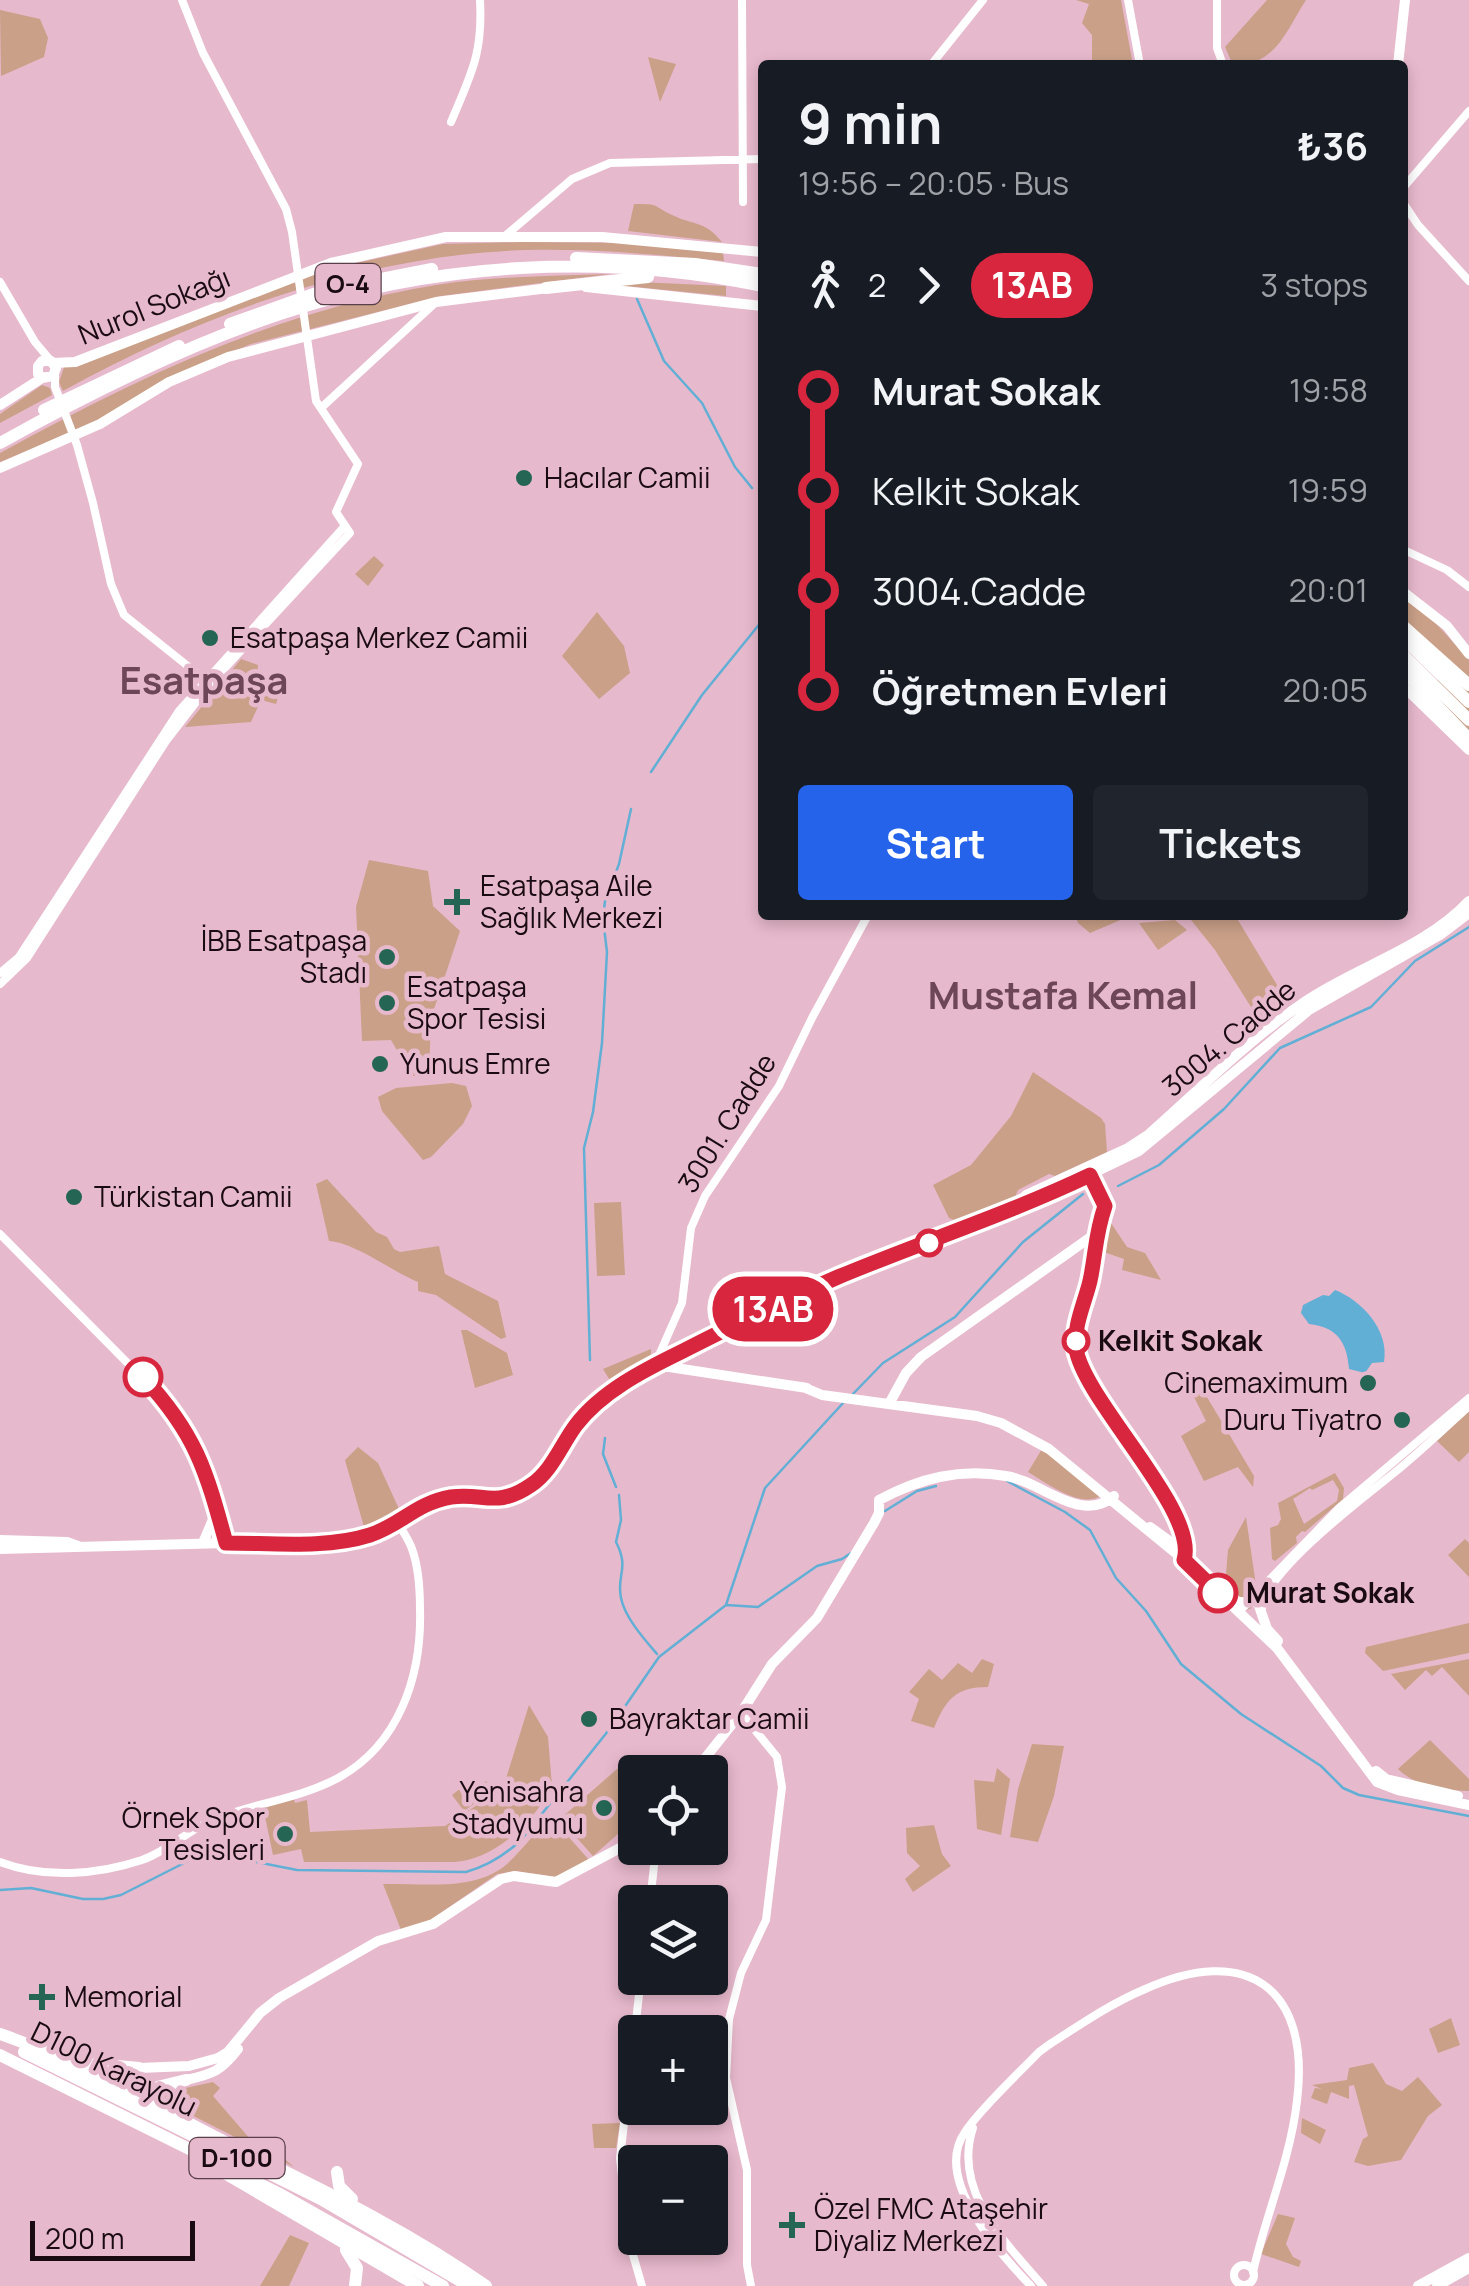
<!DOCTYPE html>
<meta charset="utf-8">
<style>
:root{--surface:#171b24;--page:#20242c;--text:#f1f3f6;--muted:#9ea1a6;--accent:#2563eb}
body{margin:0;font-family:Manrope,sans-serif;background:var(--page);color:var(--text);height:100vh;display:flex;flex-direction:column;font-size:38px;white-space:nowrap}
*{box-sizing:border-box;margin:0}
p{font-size:32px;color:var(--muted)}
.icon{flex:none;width:55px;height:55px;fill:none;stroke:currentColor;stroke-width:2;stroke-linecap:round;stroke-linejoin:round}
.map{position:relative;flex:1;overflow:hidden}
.panel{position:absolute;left:758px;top:60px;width:650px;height:860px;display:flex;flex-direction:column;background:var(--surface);border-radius:10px;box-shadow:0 5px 15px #0003}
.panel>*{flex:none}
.badge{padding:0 20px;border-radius:32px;font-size:35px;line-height:65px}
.buttons{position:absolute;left:618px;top:1755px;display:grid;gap:20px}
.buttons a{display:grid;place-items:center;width:110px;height:110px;border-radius:10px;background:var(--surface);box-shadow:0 5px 15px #0003;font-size:50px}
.scale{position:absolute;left:30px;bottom:25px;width:165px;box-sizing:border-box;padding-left:10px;border:5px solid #1a0b12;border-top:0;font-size:28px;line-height:35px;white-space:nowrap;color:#1a0b12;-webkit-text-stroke:8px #e7b9cc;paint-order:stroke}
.map>.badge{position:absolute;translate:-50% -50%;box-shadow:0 0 0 5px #fff}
.legs{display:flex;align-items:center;gap:15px;height:110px;padding:0 40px;font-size:32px}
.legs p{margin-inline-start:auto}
.overview{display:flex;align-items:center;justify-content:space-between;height:170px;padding:0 40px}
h1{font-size:55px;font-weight:700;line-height:75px}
.action{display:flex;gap:20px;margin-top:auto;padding:20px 40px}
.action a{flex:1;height:115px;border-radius:10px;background:var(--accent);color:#fff;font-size:40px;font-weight:700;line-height:115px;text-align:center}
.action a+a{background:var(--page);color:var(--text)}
ul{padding:0 40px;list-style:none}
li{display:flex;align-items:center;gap:35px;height:100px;font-size:38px}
li i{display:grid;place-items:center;width:15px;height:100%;margin:0 12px;background:currentColor}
li i::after{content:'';width:25px;height:25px;margin:-12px;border:8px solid;border-radius:50%;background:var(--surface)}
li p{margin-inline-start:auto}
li:first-child i{background:linear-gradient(#0000 50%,currentColor 0)}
li:last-child i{background:linear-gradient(currentColor 50%,#0000 0)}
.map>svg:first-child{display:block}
</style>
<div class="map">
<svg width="1469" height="2286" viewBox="0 0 1469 2286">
<rect width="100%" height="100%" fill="#e7b9cc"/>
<path fill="#caa088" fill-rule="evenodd" d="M1076 0H1121L1133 65H1092V35L1082 23 1089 4Z
M1267 0H1306C1285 32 1277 65 1233 65L1225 47Z
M0 10 40 19 48 38 44 57 1 76Z
M648 57 676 64 660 102Z
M634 204C661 204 651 205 672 215 695 226 704 220 722 242L628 231Z
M523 242 620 243 723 253 724 261C658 255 593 248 526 250 365 255 203 313 63 391L59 382 64 367H76L287 283 329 269 443 244Z
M610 274 441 296 251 344 164 380 97 423 0 462V453C141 376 276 311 436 285 494 276 552 276 610 274Z
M616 281 726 286V296L595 283Z
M42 385 50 388 52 395 0 423V414Z
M374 556 384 565 368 586 355 574Z
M1402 596 1432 619 1469 660V736L1430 687 1447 671 1403 623Z
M597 612 624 646 630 673 599 699 562 656Z
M241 659 258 665 257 683 282 684 276 704 261 700 251 722 185 727Z
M369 860 428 871 433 906 460 931 431 1018 429 1075 412 1076 391 1040 362 1041 356 907Z
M1075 915H1132L1090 933 1078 923Z
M1187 915H1235L1289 1005 1263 1026 1215 950Z
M1175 920 1187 930 1158 950 1139 923Z
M1033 1072 1101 1118 1105 1124 1107 1152 1055 1176 1049 1174 1018 1190 1015 1197 961 1223 949 1218 933 1185 971 1165 1011 1116Z
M452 1083 466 1086 472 1106 463 1124 431 1157 423 1160 382 1111 378 1097 396 1088Z
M327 1179 376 1232 387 1237 394 1249 400 1252 439 1246 445 1274 498 1301 506 1337 501 1339 436 1295 418 1291V1282C391 1271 356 1243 329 1241L316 1184Z
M621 1202 625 1275 597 1276 594 1203Z
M1106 1220H1109L1127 1247 1145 1253 1161 1280 1122 1270 1124 1259 1098 1250Z
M461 1330H467L507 1353 513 1375 475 1388Z
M651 1349V1356L611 1382 603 1369Z
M1201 1387 1254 1476 1253 1487 1238 1467 1204 1481 1181 1436 1206 1421 1191 1391Z
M1469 1411V1452L1459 1462 1437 1441Z
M358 1447 378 1463 399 1509 364 1527 345 1460Z
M1042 1449 1102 1495C1081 1510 1047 1483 1028 1472Z
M1335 1473 1344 1488 1343 1499 1305 1532 1302 1531 1296 1537 1297 1543 1275 1561 1272 1559 1270 1528 1278 1525 1281 1519 1278 1503ZM1333 1480 1339 1490 1337 1501 1304 1524 1293 1499 1310 1488 1312 1490Z
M1246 1517 1257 1592 1252 1608 1243 1611 1218 1583 1226 1574 1228 1550Z
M1465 1539 1469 1543V1577L1448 1555Z
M1469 1623V1653L1383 1671 1365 1653 1366 1647Z
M982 1659 994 1664 988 1687C956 1687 946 1699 934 1728L911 1721 919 1699 909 1692 929 1669 942 1680 958 1663 972 1673Z
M1469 1659V1696L1442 1667 1432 1676 1426 1670 1405 1690 1391 1674Z
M529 1705 548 1737 552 1786C535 1821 494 1860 454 1862H304L301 1849 273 1855 263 1807 294 1799 295 1803 307 1800 310 1832 445 1826 503 1788Z
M1430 1740 1469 1779V1791C1445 1791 1415 1786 1398 1769Z
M1032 1744 1064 1746 1054 1796 1038 1842 1010 1837 1018 1789Z
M625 1762 635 1773V1819L593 1856 560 1819Z
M997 1768 1010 1779 1001 1835 977 1829 974 1780 994 1782Z
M486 1781 492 1791 464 1811 452 1795 461 1788 467 1795Z
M550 1816 590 1861 556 1877 516 1871 497 1874 429 1921 401 1930 383 1884C422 1883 475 1892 507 1864 522 1850 536 1832 550 1816Z
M934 1825 942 1854 951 1866 913 1892 905 1879 920 1866 907 1853 906 1828Z
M1451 2018 1460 2045 1438 2053 1429 2029Z
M1373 2063 1386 2084 1402 2091 1418 2077 1442 2105 1428 2116 1401 2160 1368 2166 1354 2162 1363 2139 1368 2136 1354 2085 1349 2086V2099L1331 2092 1327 2104 1311 2098 1315 2088 1322 2089 1312 2085 1347 2080 1349 2068Z
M213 2082 220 2088 213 2096 251 2140 260 2138 294 2167 164 2101 167 2092Z
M1302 2118 1326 2130 1320 2144 1301 2133Z
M620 2123 616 2148H594L592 2124Z
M1278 2214 1295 2218 1286 2244 1293 2257 1301 2261 1299 2267 1261 2254Z
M290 2235 309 2243 289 2286H260Z"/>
<path fill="#62afd6" d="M1335 1290C1361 1300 1390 1330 1384 1362L1372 1363 1365 1373 1349 1369C1347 1342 1337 1327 1309 1324L1301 1313 1303 1305 1323 1295 1329 1296Z"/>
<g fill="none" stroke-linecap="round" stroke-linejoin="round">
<path stroke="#62afd6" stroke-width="2.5" d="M637 299 664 361 702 403 735 467 752 488
M651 772 702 695 762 621
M1118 1186 1159 1165 1224 1109 1280 1048 1371 1007 1415 961 1469 927
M590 1360 584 1148 593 1112 602 1043 607 952 603 919 605 901 619 864 631 809
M850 1397 883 1363 955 1317 1023 1242 1083 1194
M605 1438 603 1454 616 1487
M1007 1481 1065 1512 1090 1530 1116 1578 1146 1611 1181 1664 1241 1714 1321 1766 1343 1788 1359 1795 1469 1816
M619 1495 621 1520 616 1542C630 1569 616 1575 621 1598 625 1618 645 1640 657 1654
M885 1511 917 1491 936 1486
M726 1605 758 1607 817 1566 842 1559 851 1553
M0 1890 31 1888 83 1899H103L121 1895 194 1858 217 1854 297 1870 466 1872C488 1866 504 1856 521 1840L608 1731 659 1657 726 1605 765 1488 844 1402"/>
<path stroke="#fff" stroke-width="8" d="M742 0 743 202
M1128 0 1140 65
M1217 0V48L1223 65
M931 65 983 0
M451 122C471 74 483 54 480 0
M1403 188 1469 111
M1402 201 1418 225 1469 281
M505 236 572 179 610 163 762 159
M0 282 35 342 51 361
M55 374V387L77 445 93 503 111 584 124 615 209 683
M321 408 435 303
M1402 549 1447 570 1469 587
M0 973 19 957 179 711 344 527
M0 984 27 958 166 741 210 684 350 533 336 512 358 464 316 401 292 232 286 209 203 53 182 0
M0 1234 168 1404 199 1453 227 1543
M656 1362 682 1303 691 1228 705 1196 779 1086 812 1018 868 915
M188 1445C199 1466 221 1520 215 1543
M1249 1601 1339 1508 1469 1398
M1262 1608C1266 1571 1364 1497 1394 1473 1420 1452 1445 1428 1469 1406
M741 1713 777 1757 782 1787 766 1920 741 1973 729 2019 726 2078 747 2170V2265L751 2286
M0 1862C44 1879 97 1875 142 1860 168 1851 189 1829 215 1819 255 1803 299 1799 338 1778 399 1745 422 1676 420 1609 420 1590 419 1568 412 1549 409 1540 402 1531 398 1522
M650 1902 656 1848
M641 1978 620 2158 629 2241 642 2286
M973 2128C952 2191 1005 2242 1043 2286
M1234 2275a10 10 0 1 1 20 0a10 10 0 1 1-20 0Z
M1031 2286C1001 2255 932 2179 965 2132 982 2107 1017 2075 1039 2052L1050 2044C1080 2025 1110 2004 1143 1990 1247 1942 1311 1988 1297 2101 1290 2161 1266 2214 1253 2272"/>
<path stroke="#fff" stroke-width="10" d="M1398 65 1405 0
M1402 187V190
M586 287 762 306
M53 363 75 362 331 263 446 237H602L762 252
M0 405 42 378 53 376 56 368 51 361H42L38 366V374L42 378
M0 468 100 424 169 382 228 357 436 302 549 288
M1402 591 1447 626 1469 654
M1402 685 1469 750
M1091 1172 1105 1205 1095 1234 1090 1278 1076 1332V1348L1090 1382 1148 1470 1175 1519 1186 1554
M1017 1205 1026 1195 1128 1148 1148 1135C1200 1089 1248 1040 1306 1001 1358 966 1425 948 1469 901
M656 1365 807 1388
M803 1387 822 1395 977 1416 1001 1423 1049 1449 1184 1560 1277 1648 1377 1782 1398 1790 1469 1805
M889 1404 906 1373 921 1357 1095 1234
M1150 1527 1189 1555
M0 1540 67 1542 78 1546
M203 1543 214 1517
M0 1549 340 1540 380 1531 398 1522 410 1510 451 1497 481 1500 511 1496 533 1484 549 1467 577 1424 597 1402 655 1364 834 1279 965 1230 1016 1206 1033 1202 1139 1151 1309 1010 1440 935 1469 913
M1222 1588 1238 1602H1247
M1242 1607 1249 1601 1258 1603 1267 1629 1278 1641
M1376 1771 1386 1779 1458 1796
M694 1772 741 1713 772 1664 817 1618 874 1523 879 1513V1500C920 1478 960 1468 1006 1476 1041 1481 1081 1525 1114 1496
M139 2068 189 2066 218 2058 228 2052 260 2013 279 1998 378 1941 433 1924 501 1879 514 1876 556 1882 635 1840
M186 2080C213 2074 221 2071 238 2049
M1418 2286 1469 2258
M1437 2286 1469 2268"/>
<path stroke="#fff" stroke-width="12" d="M576 258 695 264 762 274
M546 288 648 277
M230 324 325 290 432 269
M44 410 179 346
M0 443C86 395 189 344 283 313 437 262 604 253 762 286
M1402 625 1469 685
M1402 637 1469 702
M1402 654 1469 720
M1402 669 1469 739
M0 2034C81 2062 157 2108 233 2146 322 2190 405 2229 486 2286
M24 2052 321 2199 469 2286
M0 2055 278 2193 443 2286
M73 2062 139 2068 135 2071V2083L145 2090 186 2080
M216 2168 418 2286
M337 2172 339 2186 352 2199
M346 2250 357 2268 355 2286"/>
</g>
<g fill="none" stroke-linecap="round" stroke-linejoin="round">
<defs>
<path id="line-1" d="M143 1377C196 1434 206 1470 226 1543 272 1543 326 1549 370 1535 401 1525 416 1503 451 1497 484 1492 496 1509 531 1485 552 1471 561 1445 576 1425 601 1392 644 1370 681 1352 732 1326 785 1300 838 1277 922 1242 1008 1214 1090 1175L1105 1206C1095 1235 1096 1253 1090 1281 1085 1302 1073 1327 1076 1349 1085 1402 1199 1511 1184 1560L1218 1593"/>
</defs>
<use href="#line-1" stroke="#fff" stroke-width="22"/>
<use href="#line-1" stroke="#d7263d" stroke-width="15"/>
</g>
<g fill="#246553" stroke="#e7b9cc" stroke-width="4">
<circle cx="524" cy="478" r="10"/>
<circle cx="210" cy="638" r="10"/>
<path d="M452 887h10v10h10v10h-10v10h-10v-10h-10v-10h10z"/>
<circle cx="387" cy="957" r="10"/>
<circle cx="387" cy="1003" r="10"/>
<circle cx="380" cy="1064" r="10"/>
<circle cx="74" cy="1197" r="10"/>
<circle cx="1368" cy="1383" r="10"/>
<circle cx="1402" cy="1420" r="10"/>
<circle cx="589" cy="1719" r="10"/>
<circle cx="604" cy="1808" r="10"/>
<circle cx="285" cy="1834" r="10"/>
<path d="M37 1982h10v10h10v10h-10v10h-10v-10h-10v-10h10z"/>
<path d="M787 2210h10v10h10v10h-10v10h-10v-10h-10v-10h10z"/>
</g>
<g fill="#fff" stroke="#d7263d" stroke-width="5">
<circle cx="929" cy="1243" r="12"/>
<circle cx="1076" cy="1341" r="12"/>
<circle cx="143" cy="1377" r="18"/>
<circle cx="1218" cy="1593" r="18"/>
</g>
<g text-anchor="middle" stroke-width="9" stroke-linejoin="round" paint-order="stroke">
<g fill="#e7b9cc" stroke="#583f4a" stroke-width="2.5">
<rect x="315.5" y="264" width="65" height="40" rx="8"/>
<rect x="189.5" y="2138" width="95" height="40" rx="8"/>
</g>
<g font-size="25" font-weight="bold" fill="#1a0b12">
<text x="348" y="293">O-4</text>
<text x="237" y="2167">D-100</text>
</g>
<g font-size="28" fill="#1a0b12" stroke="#e7b9cc">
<text transform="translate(154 306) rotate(-22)" y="10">Nurol Sokağı</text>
<text transform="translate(1229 1038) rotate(-40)" y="10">3004. Cadde</text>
<text transform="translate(727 1123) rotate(-58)" y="10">3001. Cadde</text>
<text transform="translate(114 2069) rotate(26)" y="10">D100 Karayolu</text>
</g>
<g font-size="28" fill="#1a0b12" stroke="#e7b9cc" text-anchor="start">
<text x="544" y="488">Hacılar Camii</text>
<text x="230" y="648">Esatpaşa Merkez Camii</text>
<text x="480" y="896">Esatpaşa Aile<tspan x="480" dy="32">Sağlık Merkezi</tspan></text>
<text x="367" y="951" text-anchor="end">İBB Esatpaşa<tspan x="367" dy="32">Stadı</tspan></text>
<text x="407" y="997">Esatpaşa<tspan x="407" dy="32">Spor Tesisi</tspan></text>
<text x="400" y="1074">Yunus Emre</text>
<text x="94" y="1207">Türkistan Camii</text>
<text x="1348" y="1393" text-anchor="end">Cinemaximum</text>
<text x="1382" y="1430" text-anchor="end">Duru Tiyatro</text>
<text x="609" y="1729">Bayraktar Camii</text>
<text x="584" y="1802" text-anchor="end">Yenisahra<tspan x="584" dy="32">Stadyumu</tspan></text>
<text x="265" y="1828" text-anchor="end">Örnek Spor<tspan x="265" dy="32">Tesisleri</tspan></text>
<text x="64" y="2007">Memorial</text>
<text x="814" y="2219">Özel FMC Ataşehir<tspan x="814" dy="32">Diyaliz Merkezi</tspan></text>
</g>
<g font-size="28" font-weight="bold" fill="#1a0b12" stroke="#e7b9cc" text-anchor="start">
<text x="1098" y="1351">Kelkit Sokak</text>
<text x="1246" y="1603">Murat Sokak</text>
</g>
<g font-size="38" font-weight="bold" fill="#6d4657" stroke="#e7b9cc">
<text x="204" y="694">Esatpaşa</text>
<text x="1063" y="1009">Mustafa Kemal</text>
</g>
</g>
</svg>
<div class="buttons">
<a><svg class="icon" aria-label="locate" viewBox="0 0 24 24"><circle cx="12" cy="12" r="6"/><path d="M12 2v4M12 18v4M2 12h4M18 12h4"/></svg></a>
<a><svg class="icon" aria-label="layers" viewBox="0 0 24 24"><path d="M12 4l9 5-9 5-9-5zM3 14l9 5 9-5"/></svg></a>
<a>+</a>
<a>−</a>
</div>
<div class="scale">200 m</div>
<b class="badge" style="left:773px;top:1309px;background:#d7263d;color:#fff">13AB</b>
<section class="panel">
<div class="overview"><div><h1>9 min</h1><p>19:56 – 20:05 · Bus</p></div><b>₺36</b></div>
<div class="legs"><svg class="icon" aria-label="walk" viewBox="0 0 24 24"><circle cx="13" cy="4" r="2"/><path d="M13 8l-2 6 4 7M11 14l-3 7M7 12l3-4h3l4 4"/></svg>2<svg class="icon" aria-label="forward" viewBox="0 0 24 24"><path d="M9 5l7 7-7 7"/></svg><b class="badge" style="background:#d7263d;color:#fff">13AB</b><p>3 stops</p></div>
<ul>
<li><i style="color:#d7263d"></i><b>Murat Sokak</b><p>19:58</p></li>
<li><i style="color:#d7263d"></i><span>Kelkit Sokak</span><p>19:59</p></li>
<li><i style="color:#d7263d"></i><span>3004.Cadde</span><p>20:01</p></li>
<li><i style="color:#d7263d"></i><b>Öğretmen Evleri</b><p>20:05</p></li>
</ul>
<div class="action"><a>Start</a><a>Tickets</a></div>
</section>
</div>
